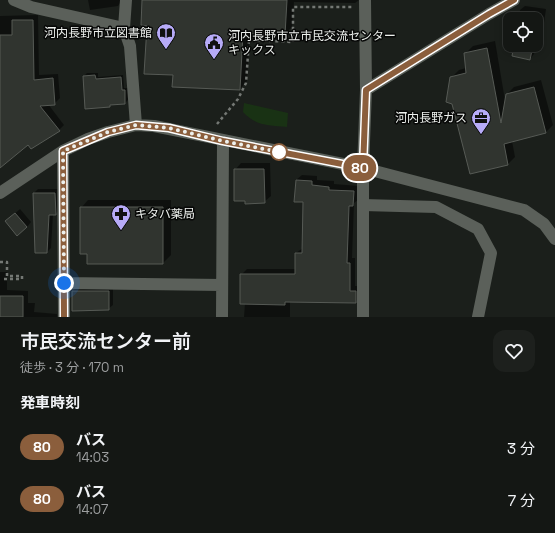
<!DOCTYPE html>
<html lang="ja">
<meta charset="utf-8">
<style>
:root{--surface:#141714;--page:#1d201d;--text:#f1f3f6;--muted:#9d9fa0;--line:#333634}
body{margin:0;font-family:"Space Grotesk","Noto Sans JP",sans-serif;background:var(--page);color:var(--text);height:100vh;display:flex;flex-direction:column;font-size:15px;white-space:nowrap}
*{box-sizing:border-box;margin:0}
p{font-size:13px;color:var(--muted)}
.icon{flex:none;width:22px;height:22px;fill:none;stroke:currentColor;stroke-width:2;stroke-linecap:round;stroke-linejoin:round}
.map{position:relative;height:317px;overflow:hidden}
.sheet{display:flex;flex-direction:column;background:var(--surface);flex:1}
.sheet>*{flex:none}
.badge{padding:0 8px;border-radius:13px;font-size:14px;line-height:26px}
.buttons{position:absolute;left:503px;top:12px;display:grid;gap:8px}
.buttons a{display:grid;place-items:center;width:40px;height:40px;border-radius:8px;background:var(--surface);box-shadow:0 2px 10px #0003,0 0 0 1px var(--line);font-size:20px}
.you{position:absolute;width:20px;height:20px;margin:-10px;border:3px solid #fff;border-radius:50%;background:#1a73e8;box-shadow:0 0 0 6px #1a73e833}
.map>.badge{position:absolute;translate:-50% -50%;box-shadow:0 0 0 2px #fff}
h2{padding:0 20px;font-size:15px;line-height:36px}
.round{display:grid;place-items:center;flex:none;width:42px;height:42px;border-radius:12px;background:var(--page)}
.summary{display:flex;align-items:center;justify-content:space-between;height:68px;padding:0 20px}
h1{font-size:19px;font-weight:600;line-height:30px}
ul{padding:0;list-style:none}
li{display:flex;align-items:center;gap:12px;height:52px;padding:0 20px}
li div{flex:1}
li b{display:block;font-size:15px}
li em{font-style:normal}
li .badge{min-width:44px;font-weight:700;text-align:center}
.map>svg:first-child{display:block}
</style>
<div class="map">
<svg width="555" height="317" viewBox="0 0 555 317">
<rect width="100%" height="100%" fill="#1b1f1b"/>
<path fill="#193214" d="M244 103 288 113 287 127C268 125 256 126 243 112Z"/>
<path fill="#0007" d="M88 0H121L120 3 118 6 90 10Z
M143 0H359L355 3 294 2 292 27 285 34 250 33 247 81 240 89 174 74 148 25Z
M525 6 546 9 542 37 537 41 534 54 530 59 515 45H536V19H519L520 10Z
M38 15 39 75 58 74 60 98 54 104H48L64 125 59 130 28 143 0 167V16Z
M495 41 505 100 506 95 514 87 541 80 553 125 545 133 512 141 515 157 508 164 451 78 459 70 466 68 465 54 473 46Z
M87 73H98V77L123 75 124 88H128V100L125 103 112 104 110 106 84 76Z
M241 163H270L271 196 264 202 235 170Z
M302 175 317 176V180L334 181V184L359 186 358 200 354 203 352 258H355V286H361V296L355 302 290 301V317H244L245 303 241 275 247 269H296V253L303 248 304 201 296 180Z
M38 189H59L60 210 55 214H53L51 248 47 252H36L34 193Z
M88 200H171V255L163 263 88 253 81 208Z
M20 209 31 222 27 227 11 217Z
M0 272H7V290L28 291V303H35L34 312 57 314V317H0Z
M77 287H113V305L108 309 73 291Z"/>
<path fill="#30342f" stroke="#565a55" d="M142 0H287L285 35 243 33 240 90 172 87 173 75 144 74 147 26 141 25Z
M12 20H33L34 80 53 78 55 105 40 106 60 131 31 149 28 145 0 168V35H12Z
M514 45H533L530 60 512 56Z
M487 48 501 123 506 94 534 87 546 133 504 144 508 165 470 174 452 104 446 102 450 77 466 73 464 53Z
M95 75 96 79 121 77 122 90H125V104L110 105V107L85 109 83 76Z
M234 169H264L265 203 245 204V201H234Z
M296 180 312 181V185L329 187V190L354 191 353 206H349L347 263H350V291H356V303L285 302V305L240 304V274H295V253H302L303 202H294Z
M33 193H55L56 215H49L47 253H35Z
M80 207H163V264H87V254H80Z
M15 213 27 227 17 236 5 221Z
M72 291H109V310L72 311Z
M0 296H23V317H0Z"/>
<g fill="none" stroke-linecap="round" stroke-linejoin="round">
<path stroke="#747874" stroke-width="2.5" stroke-dasharray="3 3" stroke-linecap="butt" d="M217 124 238 99 246 83 249 40 293 42V7H354
M0 262H7V276H22V279H2"/>
<path stroke="#5b605a" stroke-width="12" d="M14 0 31 7 124 28
M366 90 489 14 514 0
M363 205 436 207 478 229 491 253 478 317"/>
<path stroke="#5b605a" stroke-width="12" d="M126 0 124 28 130 46 136 125
M63 151 64 317
M0 193 63 151 88 139 108 132 136 125 154 126 363 168 524 210 544 224 555 239
M64 283 222 285
M222 317 223 141
M363 317V168L366 90 365 0"/>
</g>
<g fill="none" stroke-linecap="round" stroke-linejoin="round">
<defs>
<path id="line" d="M64 317 63 151 108 132 136 125 169 128 223 141 363 168 366 90 489 14 514 0"/>
</defs>
<use href="#line" stroke="#fff" stroke-width="9"/>
<use href="#line" stroke="#8b5e3c" stroke-width="6"/>
<path stroke="#edf0ed" stroke-width="4" stroke-dasharray="0 7.2" d="M64 283 63 151 108 132 136 125 169 128 223 141 279 152"/>
</g>
<defs>
<symbol id="library-pin" viewBox="-11 -11 22 30"><path d="M0 17L-7.5 6A9.5 9.5 0 1 1 7.5 6Z" fill="#b7abf8" stroke="#070807"/><path d="M-6-4Q-3-5.5-.7-3.5V5Q-3 3-6 4ZM6-4Q3-5.5 .7-3.5V5Q3 3 6 4Z" fill="#111"/></symbol>
<symbol id="civic-pin" viewBox="-11 -11 22 30"><path d="M0 17L-7.5 6A9.5 9.5 0 1 1 7.5 6Z" fill="#b7abf8" stroke="#070807"/><path d="M-.6-6.5H3V-4.5H.6V-3L4-1V1h2V6H-6V1h2V-1L-.6-3ZM-1.2 2.5V6h2.4V2.5Z" fill="#111"/></symbol>
<symbol id="office-pin" viewBox="-11 -11 22 30"><path d="M0 17L-7.5 6A9.5 9.5 0 1 1 7.5 6Z" fill="#b7abf8" stroke="#070807"/><path d="M-6-3h4V-5.5h4V-3h4V5H-6ZM-1-4.5V-3h2v-1.5ZM-6 0V1H6V0Z" fill="#111"/></symbol>
<symbol id="pharmacy-pin" viewBox="-11 -11 22 30"><path d="M0 17L-7.5 6A9.5 9.5 0 1 1 7.5 6Z" fill="#b7abf8" stroke="#070807"/><path d="M-2-6h4v4h4v4h-4v4h-4v-4h-4v-4h4Z" fill="#111"/></symbol>
</defs>
<g fill-rule="evenodd">
<use href="#library-pin" x="155" y="22" width="22" height="30"/>
<use href="#civic-pin" x="203" y="32" width="22" height="30"/>
<use href="#office-pin" x="470" y="107" width="22" height="30"/>
<use href="#pharmacy-pin" x="110" y="203" width="22" height="30"/>
</g>
<circle fill="#fff" stroke="#8b5e3c" stroke-width="2" cx="279" cy="152" r="8"/>
<g text-anchor="middle" stroke-width="3" stroke-linejoin="round" paint-order="stroke">
<g font-size="12" fill="#edf0ed" stroke="#070807" text-anchor="end">
<text x="152" y="37">河内長野市立図書館</text>
<text x="228" y="40" text-anchor="start">河内長野市立市民交流センター<tspan x="228" dy="14">キックス</tspan></text>
<text x="467" y="122">河内長野ガス</text>
<text x="135" y="218" text-anchor="start">キタバ薬局</text>
</g>
</g>
</svg>
<div class="buttons">
<a><svg class="icon" aria-label="locate" viewBox="0 0 24 24"><circle cx="12" cy="12" r="6"/><path d="M12 2v4M12 18v4M2 12h4M18 12h4"/></svg></a>
</div>
<div class="you" style="left:64px;top:283px"></div>
<b class="badge" style="left:360px;top:168px;background:#8b5e3c;color:#fff">80</b>
</div>
<section class="sheet">
<div class="summary"><div><h1>市民交流センター前</h1><p>徒歩 · 3 分 · 170 m</p></div><a class="round"><svg class="icon" aria-label="heart" viewBox="0 0 24 24"><path d="M12 20l-8-8c-3-5 5-10 8-4 3-6 11-1 8 4z"/></svg></a></div>
<h2>発車時刻</h2>
<ul>
<li><span class="badge" style="background:#8b5e3c;color:#fff">80</span><div><b>バス</b><p>14:03</p></div><em>3 分</em></li>
<li><span class="badge" style="background:#8b5e3c;color:#fff">80</span><div><b>バス</b><p>14:07</p></div><em>7 分</em></li>
</ul>
</section>
